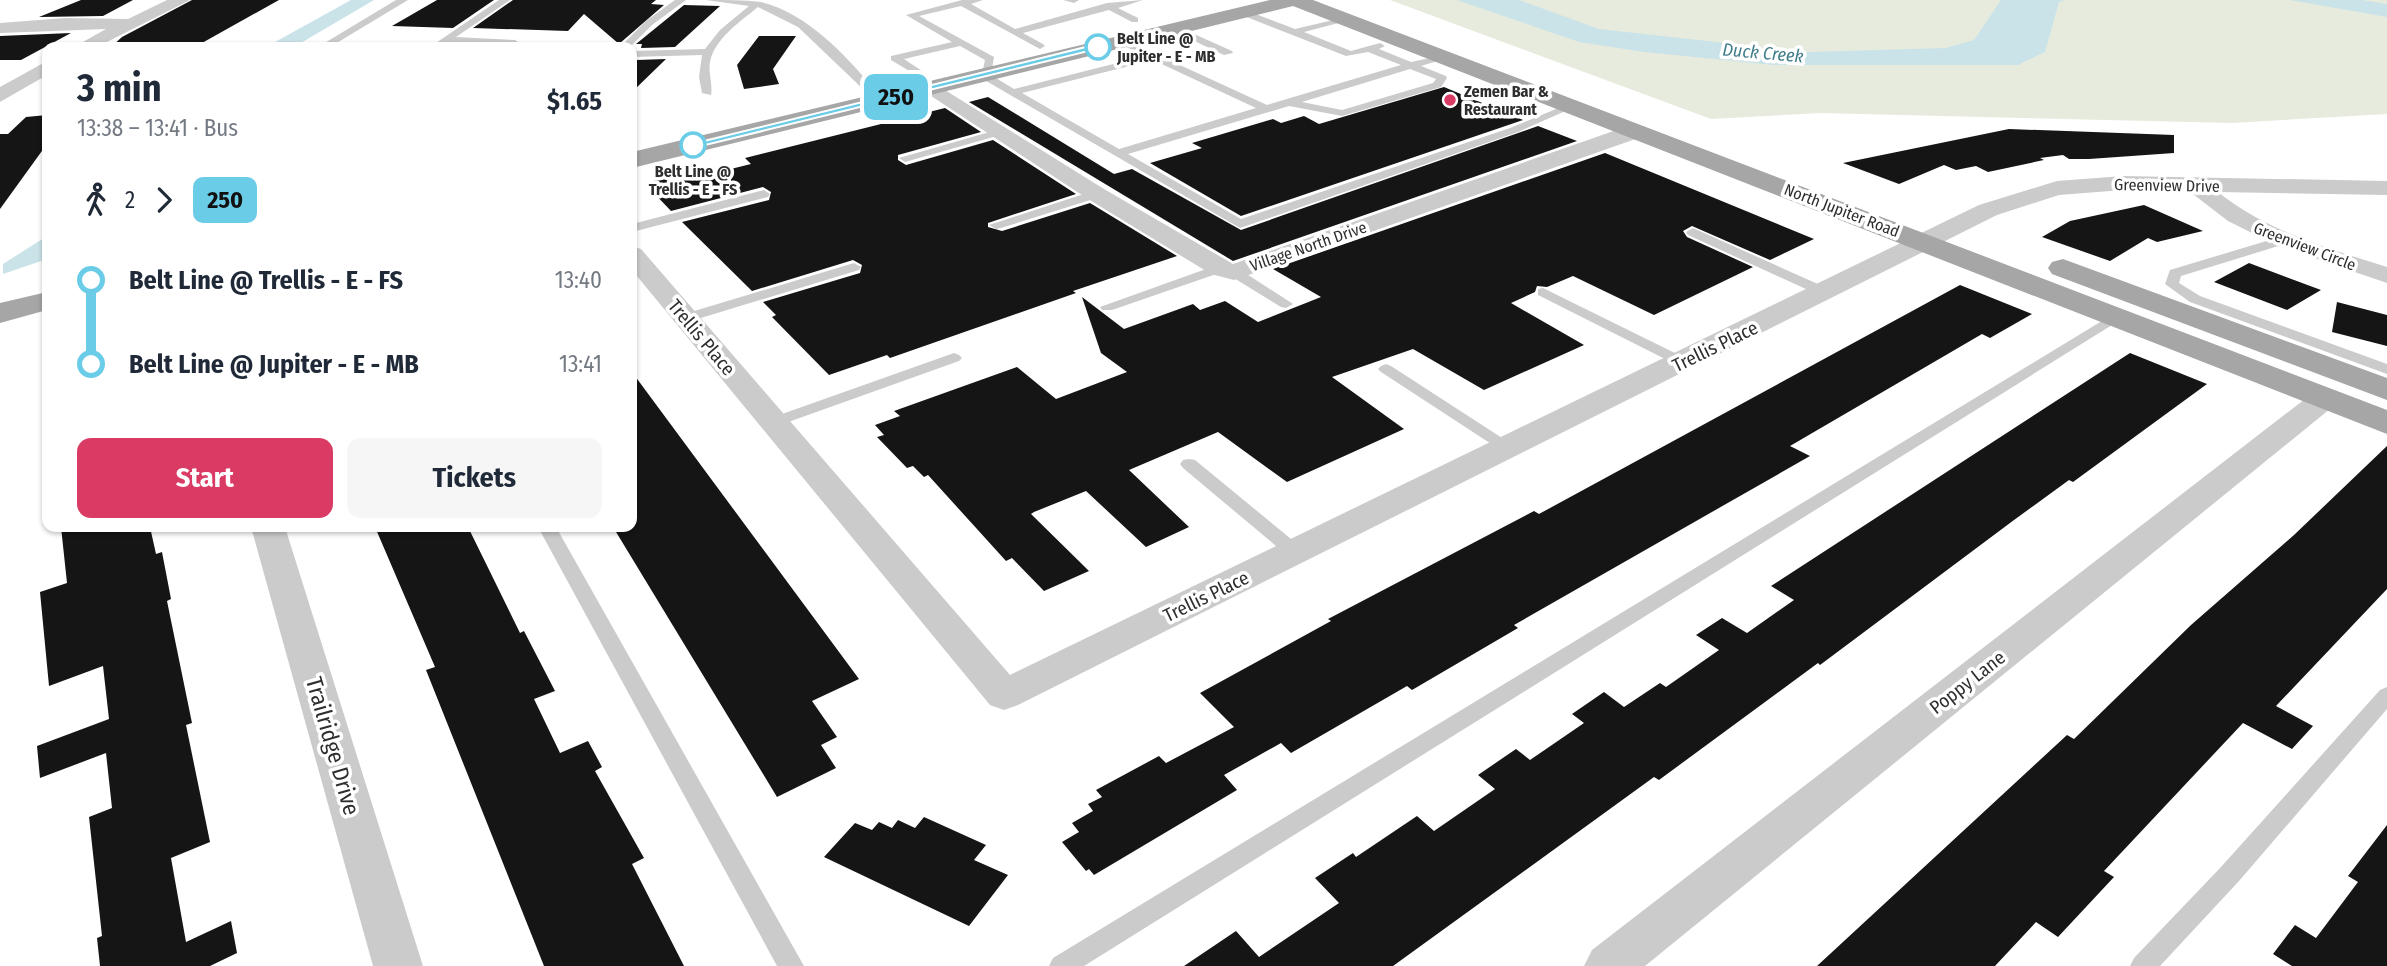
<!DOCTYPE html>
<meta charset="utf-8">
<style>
:root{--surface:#fff;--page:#f6f6f7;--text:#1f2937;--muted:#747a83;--accent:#da3b65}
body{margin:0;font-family:"Fira Sans Condensed",sans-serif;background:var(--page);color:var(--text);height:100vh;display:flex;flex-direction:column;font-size:26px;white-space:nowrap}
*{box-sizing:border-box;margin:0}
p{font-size:23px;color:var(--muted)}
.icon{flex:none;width:38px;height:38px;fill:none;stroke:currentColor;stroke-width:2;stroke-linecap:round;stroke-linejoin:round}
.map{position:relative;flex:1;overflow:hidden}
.side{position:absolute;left:42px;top:42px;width:595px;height:490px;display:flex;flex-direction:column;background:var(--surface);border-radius:14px;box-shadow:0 2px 5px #0004}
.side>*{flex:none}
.badge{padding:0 14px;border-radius:10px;font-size:24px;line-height:46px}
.map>.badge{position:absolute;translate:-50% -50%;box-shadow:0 0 0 4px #fff}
.legs{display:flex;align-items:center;gap:10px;height:77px;padding:0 35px;font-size:23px}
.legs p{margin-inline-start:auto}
.head{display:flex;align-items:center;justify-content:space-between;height:119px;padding:0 35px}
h1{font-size:38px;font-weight:700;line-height:52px}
.action{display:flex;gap:14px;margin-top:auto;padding:14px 35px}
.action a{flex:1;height:80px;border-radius:14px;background:var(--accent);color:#fff;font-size:28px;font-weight:700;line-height:80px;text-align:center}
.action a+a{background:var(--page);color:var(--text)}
ul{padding:0 35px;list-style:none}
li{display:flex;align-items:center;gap:24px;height:84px;font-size:26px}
li i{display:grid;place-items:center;width:10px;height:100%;margin:0 9px;background:currentColor}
li i::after{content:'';width:18px;height:18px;margin:-9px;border:5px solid;border-radius:50%;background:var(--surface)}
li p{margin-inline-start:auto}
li:first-child i{background:linear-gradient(#0000 50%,currentColor 0)}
li:last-child i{background:linear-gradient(currentColor 50%,#0000 0)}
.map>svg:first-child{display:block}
</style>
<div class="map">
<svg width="2387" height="966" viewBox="0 0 2387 966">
<rect width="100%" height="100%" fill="#fff"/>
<path fill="#e7ebdd" d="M1390 0H2387V114L2232 123 1820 113 1711 119Z"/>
<path fill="#cae3e9" d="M351 0H374L294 47H266Z
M1457 0H1519L1599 29 1808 52 1946 48 1974 40 2001 0H2065L2059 2 2045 52 2018 65H1774L1644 52 1579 42Z
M2290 0H2362L2387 4V17Z
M47 236V259L3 274V264Z"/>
<path fill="#151515" d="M81 0H133L103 16 39 17Z
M192 0H279L202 43H183L175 47H111L122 37Z
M437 0H494L453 28 392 26Z
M513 0H656L651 4 664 5 619 44 584 14 568 31 473 28Z
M684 5 720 6 675 47 641 48 642 44H636Z
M71 33 21 60H0V36Z
M759 36H796L773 69 779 84 744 89 737 65Z
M666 59 632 92V73L637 60Z
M1444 87 1523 120 1241 216 1150 163 1202 148 1192 143 1273 119 1281 123 1304 116 1319 124Z
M988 97 1114 174 1132 169 1241 230 1538 126 1577 141 1233 261 969 102Z
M945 108 981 132 898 155V160L906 165 993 140 1076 194 988 223V227L1002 231 1090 203 1177 256 1073 291 1076 293 890 358 887 355 829 375 772 317 776 315 763 302 860 273 862 265 853 260 752 291 682 222 769 200 771 192 763 187 671 211 650 189 659 187 653 181 685 174 690 179 751 164 745 158Z
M47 115V144L0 209V134H8L26 117Z
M2009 129 2174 135V153L2089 159H2069L2063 155 2040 158 2044 160 1988 172 1976 166 1956 170 1944 165 1899 184 1843 163Z
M1605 153 1814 239 1770 260 1692 226 1683 231 1687 237 1753 267 1654 315 1573 276 1547 287 1537 286 1535 292 1511 303 1584 345 1484 390 1413 349 1332 377 1404 429 1287 482 1218 432 1129 470 1189 527 1146 547 1086 491 1034 512 1031 514 1089 571 1044 591 1012 558 1006 561 928 475 924 477 913 466 907 468 877 437 884 435 875 425 900 416 894 411 1017 367 1056 399 1127 372 1101 353 1082 297 1124 329 1193 304 1200 310 1225 301 1258 322 1321 297 1273 269Z
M2144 205 2203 231 2157 242 2148 238 2110 261 2042 237 2070 221Z
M2249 263 2321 290 2287 310 2214 282Z
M1960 285 2032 314 1990 338 1982 334 1790 446 1810 456 1514 625 1518 628 1412 690 1407 686 1291 753 1281 743 1224 775 1237 790 1094 875 1089 869 1086 871 1062 842 1079 832 1072 823 1093 811 1088 804 1102 797 1096 790 1159 756 1166 763 1234 727 1200 693 1331 621 1328 619 1534 511 1539 514Z
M2337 302 2387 315V346L2332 332Z
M2130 353 2207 384 2073 482 2069 480 2014 520 1820 665 1818 663 1659 780 1654 777 1393 966H1184L1236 931 1259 957 1339 903 1315 878 1353 853 1356 857 1417 816 1434 831 1495 789 1478 775 1516 749 1530 760 1584 723 1572 714 1604 692 1624 707 1660 683 1666 687 1719 650 1696 635 1722 618 1747 633 1794 600 1771 586Z
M632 372 859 679 812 701 837 737 821 745 836 768 777 797 613 527H632Z
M2387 446V589L2276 706 2313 726 2292 749 2243 723 2104 871 2114 877 2058 937 2036 922 1995 966H1817L2067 735 2074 739 2191 625 2294 535Z
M61 527H150L156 554 162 552 171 599 167 601 192 723 186 725 210 842 171 858 186 942 231 921 237 953 210 966H100L97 938 102 936 89 817 112 808 106 753 40 778 37 746 109 719 103 666 49 686 40 592 67 583Z
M375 527H468L520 633 524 631 555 691 534 699 560 753 588 741 602 767 595 771 644 858 632 864 684 966H544L426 670 435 667Z
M924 817 986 845 974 860 1008 875 969 926 824 857 855 823 872 830 879 822 892 828 898 820 915 828Z
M2387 825V966H2292L2273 954 2295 925 2316 938 2358 882 2348 876Z"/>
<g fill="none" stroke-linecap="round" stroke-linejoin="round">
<path fill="#cbcbcb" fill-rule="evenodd" d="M396 0H408L330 47H318Z
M499 0H510L456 37 515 40 520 43V47L448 43 441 47H430Z
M675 0H686L652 25 630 47H620L646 21Z
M706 0C725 0 744 0 761 2 806 13 845 54 873 88L864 90 798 27 758 7C740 22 715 38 710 62 708 73 713 85 711 95L702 93 699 77 702 55 632 57V51L705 49 720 30 749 6Z
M962 0H983L971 4 1015 29 1107 3 1143 0 1118 8 1138 18V22H1132L1109 10 1023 33 1043 44 1045 46 1040 49 961 6 919 16 994 57 991 75 1014 89 1145 56 1118 43 1116 41 1121 38 1267 105 1401 65 1368 52 1346 56 1239 14V10L1242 9 1295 29 1346 17V21L1304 32 1351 51 1380 43 1385 46 1379 49 1411 62 1444 55V59L1421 66 1446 76 1447 78 1441 87 1342 116 1289 106 1128 154 1241 219 1510 128 1568 104 1577 106 1518 132 1240 228 981 78 985 60 960 46 904 59 925 73 926 75 921 78 891 60V56L952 42 906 15ZM1153 60 1256 108 1119 149 1022 93ZM1410 69 1436 79 1433 83 1342 110 1302 102Z
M1063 0H1079L1074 3Z
M1174 25 1232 51 1233 53 1224 55 1171 30 1169 28Z
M1000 129 1004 130V134L905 162 899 158Z
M764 190 770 194 768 197 632 232V224Z
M1096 190 1102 194 1100 197 1001 228 996 229 989 225Z
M1693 228 1829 289 1831 292 1824 296 1819 295 1688 235 1686 232Z
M2283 236 2290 240 2288 243 2181 276 2179 283 2200 296 2387 364V374L2190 302 2165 284 2170 270Z
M854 263 861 267 859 270 691 321H681L679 318 681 315Z
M1220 264 1227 268 1225 271 1112 310H1102L1100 307Z
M1234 268 1239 269 1293 304 1286 308 1281 307 1229 275 1227 272Z
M1543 288 1687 359 1690 362 1687 365H1677L1538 295V289Z
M2115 313 2120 314V320L1084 966H1049L1053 958Z
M954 353 959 355 962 358 959 361 780 425H768L766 422 768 419Z
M1386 364 1391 366 1516 447 1508 452 1502 451 1381 372 1378 369 1381 366Z
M1189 459 1195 460 1302 548 1304 552 1302 556H1288L1183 468 1180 464 1183 460Z
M538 527H556L804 966H777Z
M2387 687V709L2239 881 2160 966H2130L2134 958 2221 867 2380 690Z"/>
<path fill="#cbcbcb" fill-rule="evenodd" d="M167 0H190L97 47H74L106 29 0 33V23L65 18 128 19Z
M47 61V75L0 102V87Z
M932 82 1104 189 1233 264 1628 126H1644L1647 131 1644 136 1234 280 1211 274 1088 199 925 92 922 88Z
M2123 176 2387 181V195L2218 192C2266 231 2329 249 2387 267V283L2276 245 2228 221 2189 191 2123 190 2059 195 1997 215 1018 705 1004 710 990 705 632 270V246L641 249 1010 675 1979 205 2057 181Z
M2325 389 2336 392 2340 398 2336 404 1645 966H1584L1592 950 2314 392Z
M251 527H285L423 966H373Z"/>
<path fill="#a6a6a6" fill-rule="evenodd" d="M1270 0H1313L2387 410V434L1293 6 632 168V152Z
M2063 259 2387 378V400L2052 274 2048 268 2052 262Z
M47 292V310L0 323V303Z"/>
</g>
<path fill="#6bcce7" stroke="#fff" stroke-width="2" d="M1098 44 1101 48 693 148 688 145Z"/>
<g fill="#fff" stroke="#6bcce7" stroke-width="3.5">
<circle cx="1098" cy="47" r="12"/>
<circle cx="693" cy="145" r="12"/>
</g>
<circle fill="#da3b65" stroke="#fff" stroke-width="2.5" cx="1450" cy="100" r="7"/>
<g text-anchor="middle" stroke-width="7" stroke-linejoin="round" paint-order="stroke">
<g font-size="16" font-weight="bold" fill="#2e2e2e" stroke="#fff" text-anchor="start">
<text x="1117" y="44">Belt Line @<tspan x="1117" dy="18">Jupiter - E - MB</tspan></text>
<text x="693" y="177" text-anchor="middle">Belt Line @<tspan x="693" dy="18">Trellis - E - FS</tspan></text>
</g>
<g font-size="16" font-weight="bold" fill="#2e2e2e" stroke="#fff" text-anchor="start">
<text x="1464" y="97">Zemen Bar &amp;<tspan x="1464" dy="18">Restaurant</tspan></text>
</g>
<g font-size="16" fill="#2e2e2e" stroke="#fff">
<text transform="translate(2167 185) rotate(1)" y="6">Greenview Drive</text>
<text transform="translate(1842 210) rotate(21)" y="6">North Jupiter Road</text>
<text transform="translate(1308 246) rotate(-19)" y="6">Village North Drive</text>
<text transform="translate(2305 246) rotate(21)" y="6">Greenview Circle</text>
</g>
<g font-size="18" font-style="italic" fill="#417d8b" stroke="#fff">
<text transform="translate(1763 53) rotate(5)" y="6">Duck Creek</text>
</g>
<g font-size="19" fill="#2e2e2e" stroke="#fff">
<text transform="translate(702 337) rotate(50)" y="7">Trellis Place</text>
<text transform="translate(1715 346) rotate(-26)" y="7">Trellis Place</text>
<text transform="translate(1206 596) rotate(-26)" y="7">Trellis Place</text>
<text transform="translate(1967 682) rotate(-38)" y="7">Poppy Lane</text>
</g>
<g font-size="23" fill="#2e2e2e" stroke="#fff">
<text transform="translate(333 746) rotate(74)" y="8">Trailridge Drive</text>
</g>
</g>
</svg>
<b class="badge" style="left:896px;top:97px;background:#6bcce7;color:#111">250</b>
<section class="side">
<div class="head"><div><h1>3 min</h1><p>13:38 – 13:41 · Bus</p></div><b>$1.65</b></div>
<div class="legs"><svg class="icon" aria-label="walk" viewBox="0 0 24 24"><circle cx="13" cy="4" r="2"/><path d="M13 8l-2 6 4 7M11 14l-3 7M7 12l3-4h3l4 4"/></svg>2<svg class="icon" aria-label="forward" viewBox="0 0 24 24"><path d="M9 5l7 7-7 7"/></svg><b class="badge" style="background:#6bcce7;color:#111">250</b></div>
<ul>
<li><i style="color:#6bcce7"></i><b>Belt Line @ Trellis - E - FS</b><p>13:40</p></li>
<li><i style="color:#6bcce7"></i><b>Belt Line @ Jupiter - E - MB</b><p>13:41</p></li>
</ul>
<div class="action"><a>Start</a><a>Tickets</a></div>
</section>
</div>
